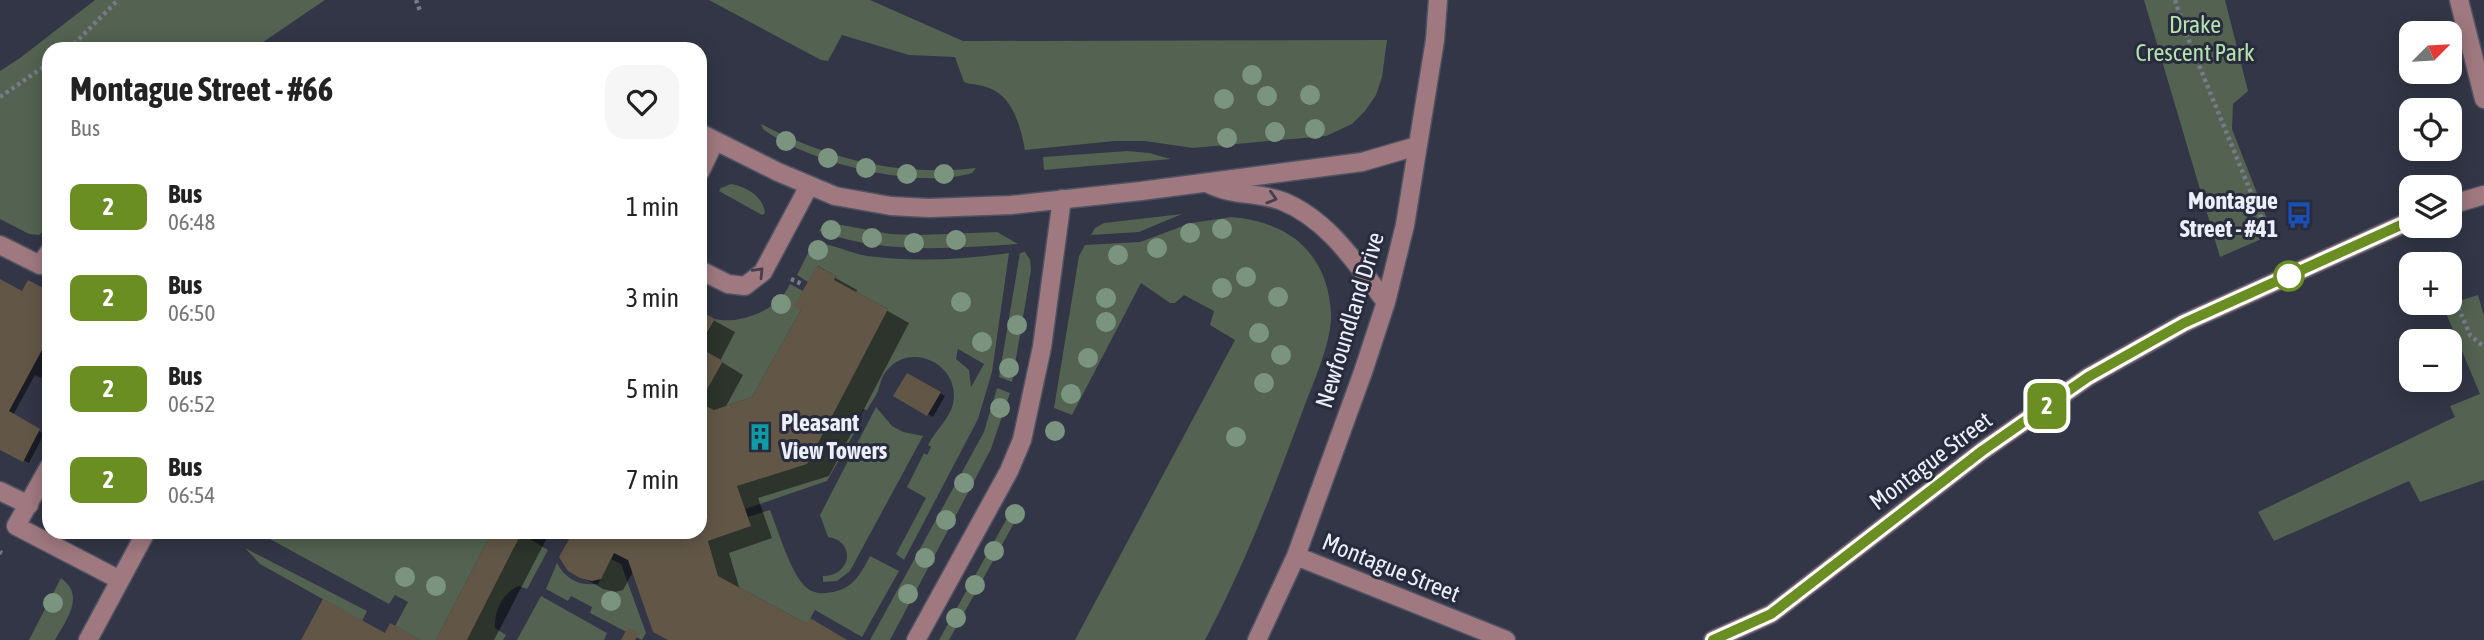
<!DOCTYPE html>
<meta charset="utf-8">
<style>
:root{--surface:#fff;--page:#f6f6f6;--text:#222;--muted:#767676}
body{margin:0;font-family:"Asap Condensed",sans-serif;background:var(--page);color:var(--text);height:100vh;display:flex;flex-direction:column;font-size:26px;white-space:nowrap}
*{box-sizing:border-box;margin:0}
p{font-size:23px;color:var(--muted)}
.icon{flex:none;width:38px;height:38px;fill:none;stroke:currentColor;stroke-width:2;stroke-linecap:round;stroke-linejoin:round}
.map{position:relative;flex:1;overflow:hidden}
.panel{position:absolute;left:42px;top:42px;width:665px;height:497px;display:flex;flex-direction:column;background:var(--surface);border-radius:21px;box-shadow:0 4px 18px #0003}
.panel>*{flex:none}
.badge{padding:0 14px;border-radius:10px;font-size:24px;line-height:46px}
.needle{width:46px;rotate:66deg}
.controls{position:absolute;left:2399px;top:21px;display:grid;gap:14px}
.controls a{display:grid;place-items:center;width:63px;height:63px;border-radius:14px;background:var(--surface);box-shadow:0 4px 18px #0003;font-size:35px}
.map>.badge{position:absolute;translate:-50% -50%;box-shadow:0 0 0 4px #fff}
.round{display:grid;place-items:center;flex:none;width:74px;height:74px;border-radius:21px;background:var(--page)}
.head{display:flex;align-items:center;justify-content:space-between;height:119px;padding:0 28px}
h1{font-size:33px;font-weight:700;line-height:52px}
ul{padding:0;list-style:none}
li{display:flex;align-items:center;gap:21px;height:91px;padding:0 28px}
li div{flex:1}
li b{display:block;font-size:26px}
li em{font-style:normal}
li .badge{min-width:77px;font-weight:700;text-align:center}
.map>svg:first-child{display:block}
</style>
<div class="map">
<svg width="2484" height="640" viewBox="0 0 2484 640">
<rect width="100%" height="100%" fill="#323646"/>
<path fill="#536251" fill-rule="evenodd" d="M95 0H325L253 49H49V226L39 235 29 234 0 219V71L20 58Z
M709 0H870L963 41 1387 40 1382 77 1376 95 1365 111 1352 124 1326 136 1193 148 1145 141H1115L1025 150C1020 125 1013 95 986 87 979 84 972 85 964 82L955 57 909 55 842 35 828 61 821 60Z
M2144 0H2225L2248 91 2233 104 2232 129 2273 234 2220 257Z
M565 43 602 49H512L534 44Z
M761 124C828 159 900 177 976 168L972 173C918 190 808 163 763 129Z
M1128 151 1149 153 1171 159 1044 170 1043 157Z
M731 184C747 187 763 196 765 213L762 215 719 191 721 188Z
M1182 214 1139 232 1091 235 1095 228 1104 223Z
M1232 217C1289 222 1328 253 1331 314 1332 342 1313 383 1303 410 1274 489 1244 566 1205 640H1075L1235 340 1210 325 1214 311 1184 295 1175 303H1170L1141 283 1072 415 1054 408 1079 256 1085 245 1140 242 1191 223Z
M831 223 890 234 918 235 997 232 1018 244C950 248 884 255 819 231L823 225Z
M813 243C830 242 849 253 867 256 914 262 962 260 1009 253L992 372 978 419 904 560 896 554 926 498 907 487 924 453 927 455 931 447 928 445C935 431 950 418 953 404 961 368 917 342 890 367 882 374 881 382 878 391 875 398 870 404 867 410L863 409 858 418 861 421 827 481 745 509 737 486 888 309 834 280 836 276 818 266 808 282 797 275ZM958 349 984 364 971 387 969 370 956 359Z
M1025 252 1030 260 1031 270 1012 382 999 377 1020 253Z
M790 284 803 291 795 306 801 310 752 397 714 410 700 403 722 361 700 348 715 319C735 324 765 314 780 299 784 295 787 289 790 284Z
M2478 295 2484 316V480L2420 502 2409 481 2274 541 2258 512 2455 417 2450 406 2480 394 2443 306Z
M997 388 1010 393 991 449 890 640H870L984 432Z
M876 407 892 426 903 432 923 436 850 571 837 581 823 582V576C852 576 856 541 828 537L820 515Z
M1018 506 1023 507 949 640H939L1010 513Z
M770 510C778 530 791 575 807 588 814 594 824 594 833 592 854 588 861 573 870 556L899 571 862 637 815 610 807 624 718 576 708 541 750 526 748 517Z
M257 532H492L436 640H420L395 626 408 602 395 595 389 604Z
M522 532H531L528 538 548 550 527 589 519 586C503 592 494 611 495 628L506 635 503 640H467Z
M245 548 367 611 362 621 260 564Z
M611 559 621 564 646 633 642 640 590 613 592 607 571 596 568 601 546 589 557 563C566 580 580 586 598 584Z
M61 578C86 596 66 620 55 640H29Z
M541 596 607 633 604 640H517Z"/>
<path fill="#0007" d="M818 268 857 290 856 293 909 323 829 476 758 498 772 538 729 553 740 590 807 627 844 640H670L634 570 623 590 615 592 603 589 569 569 575 532H700V313L735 332 720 361 743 375 725 408 753 398 803 309Z
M0 281 23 294 49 293V363L41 378 35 375 13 415 44 434 29 463 0 448Z
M907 375 945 396 933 417 896 396Z
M493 532H550L494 640H438Z"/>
<path fill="#625747" d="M817 266 836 276 834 280 888 309 807 464 737 486 751 526 708 541 718 576 807 624 810 618 847 640H668L653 632 628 560 614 553 601 579 592 581 580 578 568 571 559 557 573 532H700V403L714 410 752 397 801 310 794 306Z
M0 279 22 291 28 280 49 291V337L9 411 40 429 23 462 0 450Z
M700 311 715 319 700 345Z
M700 348 723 361 700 402Z
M907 373 941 392 927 416 893 396Z
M492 532H522L467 640H436Z
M323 599 385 633 390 623 420 640H301Z
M628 627 639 633 635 640H621Z"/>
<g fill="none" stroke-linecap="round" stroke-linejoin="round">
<defs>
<path id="minor" d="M2459 0 2484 99
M700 133 778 172 835 196 891 206 929 208 1011 205 1141 191 1362 162 1417 146
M700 172 715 141
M1209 184C1232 196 1258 192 1282 201 1328 219 1357 265 1386 302
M2450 205 2484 195
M0 245 40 265 49 252
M700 270 728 284 745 286 763 272 809 186
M49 467 16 526 120 580
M0 491 29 505
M1296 556 1506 640
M88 640 146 532
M916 640 1009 471 1022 440 1042 347 1062 199
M1257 640 1296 556 1363 372 1386 302 1405 225 1435 40 1438 0
M1713 640 1771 614 1982 451 2088 377 2184 323 2412 220"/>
</defs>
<use href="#minor" stroke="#505363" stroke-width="21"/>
<path stroke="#777a88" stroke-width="4.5" stroke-dasharray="3.5 3.5" stroke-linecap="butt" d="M416 0 420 11
M2175 0 2185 31 2270 239
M69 49 118 0
M0 97 49 63
M2439 252 2443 264
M791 279 802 284
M2450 288 2470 335 2484 347
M0 552 2 553"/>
<use href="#minor" stroke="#9f797f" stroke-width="18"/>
</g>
<g fill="#7a9480">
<circle cx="1252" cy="75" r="10"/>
<circle cx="1310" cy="95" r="10"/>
<circle cx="1267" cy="96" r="10"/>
<circle cx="1224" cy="99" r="10"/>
<circle cx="1315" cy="129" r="10"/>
<circle cx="1275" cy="132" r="10"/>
<circle cx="1227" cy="138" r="10"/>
<circle cx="786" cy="141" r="10"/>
<circle cx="828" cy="158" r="10"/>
<circle cx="866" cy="168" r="10"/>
<circle cx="907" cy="174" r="10"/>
<circle cx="944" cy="174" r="10"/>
<circle cx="1222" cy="229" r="10"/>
<circle cx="831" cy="230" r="10"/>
<circle cx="1190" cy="233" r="10"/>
<circle cx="872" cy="238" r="10"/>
<circle cx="956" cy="240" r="10"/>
<circle cx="914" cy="243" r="10"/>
<circle cx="1157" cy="248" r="10"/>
<circle cx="818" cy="250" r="10"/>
<circle cx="1118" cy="255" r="10"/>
<circle cx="1246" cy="277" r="10"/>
<circle cx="1222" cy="288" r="10"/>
<circle cx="1278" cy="297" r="10"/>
<circle cx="1106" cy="298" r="10"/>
<circle cx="961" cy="302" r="10"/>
<circle cx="781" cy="304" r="10"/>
<circle cx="1106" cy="322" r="10"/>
<circle cx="1017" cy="325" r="10"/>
<circle cx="1259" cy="333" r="10"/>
<circle cx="982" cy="342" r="10"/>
<circle cx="1281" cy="355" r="10"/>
<circle cx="1088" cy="358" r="10"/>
<circle cx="1009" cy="368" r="10"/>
<circle cx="1264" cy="383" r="10"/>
<circle cx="1071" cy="394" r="10"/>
<circle cx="1000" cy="408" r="10"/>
<circle cx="1055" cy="431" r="10"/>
<circle cx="1236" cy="437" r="10"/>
<circle cx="964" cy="483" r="10"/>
<circle cx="1015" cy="514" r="10"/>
<circle cx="946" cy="520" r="10"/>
<circle cx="994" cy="551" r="10"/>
<circle cx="925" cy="558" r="10"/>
<circle cx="405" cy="577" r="10"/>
<circle cx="975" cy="585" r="10"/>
<circle cx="436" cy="586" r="10"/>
<circle cx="908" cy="594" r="10"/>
<circle cx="611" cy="601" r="10"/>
<circle cx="53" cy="603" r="10"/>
<circle cx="956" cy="618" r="10"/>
</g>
<defs><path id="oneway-chevron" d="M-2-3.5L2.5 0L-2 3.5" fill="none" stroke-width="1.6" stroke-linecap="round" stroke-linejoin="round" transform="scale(1.75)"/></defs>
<g stroke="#463e4c">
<use href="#oneway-chevron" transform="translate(1272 198) rotate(17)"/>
<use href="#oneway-chevron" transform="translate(759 272) rotate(-46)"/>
</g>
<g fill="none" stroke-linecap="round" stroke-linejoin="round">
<defs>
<path id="line" d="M1713 640 1771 614 1982 451 2088 377 2184 323 2412 220"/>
</defs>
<use href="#line" stroke="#fff" stroke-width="16"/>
<use href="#line" stroke="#6b8e23" stroke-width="10"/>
</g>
<defs>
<symbol id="bus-bare" viewBox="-9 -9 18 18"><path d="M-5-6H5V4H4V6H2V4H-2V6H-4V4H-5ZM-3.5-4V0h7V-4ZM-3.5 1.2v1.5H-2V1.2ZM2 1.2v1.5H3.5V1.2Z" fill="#1a4fb4" stroke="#282b3b" stroke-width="2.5" paint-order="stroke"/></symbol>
<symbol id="building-bare" viewBox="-9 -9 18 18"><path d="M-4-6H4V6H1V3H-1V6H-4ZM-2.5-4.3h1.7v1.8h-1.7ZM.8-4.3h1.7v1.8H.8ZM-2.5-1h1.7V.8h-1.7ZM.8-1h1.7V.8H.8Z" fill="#0f9aa8" stroke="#282b3b" stroke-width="2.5" paint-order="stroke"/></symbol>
</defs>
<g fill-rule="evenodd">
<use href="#bus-bare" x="2280" y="196" width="38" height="38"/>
<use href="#building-bare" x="741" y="418" width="38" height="38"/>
</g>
<circle fill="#fff" stroke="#6b8e23" stroke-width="3.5" cx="2289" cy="276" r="14"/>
<g text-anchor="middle" stroke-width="6" stroke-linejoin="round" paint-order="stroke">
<g font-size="24" fill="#b5e0b0" stroke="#282b3b">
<text x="2195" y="33">Drake<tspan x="2195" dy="28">Crescent Park</tspan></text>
</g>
<g font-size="24" font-weight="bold" fill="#eceef9" stroke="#282b3b" text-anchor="end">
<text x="2278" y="209">Montague<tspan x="2278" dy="28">Street - #41</tspan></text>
<text x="781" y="431" text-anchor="start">Pleasant<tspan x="781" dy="28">View Towers</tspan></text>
</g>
<g font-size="24" fill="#eceef9" stroke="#282b3b">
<text transform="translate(1350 320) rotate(-73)" y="8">Newfoundland Drive</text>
<text transform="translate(1931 461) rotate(-37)" y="8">Montague Street</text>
<text transform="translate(1391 568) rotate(22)" y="8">Montague Street</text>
</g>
</g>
</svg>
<div class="controls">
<a><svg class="needle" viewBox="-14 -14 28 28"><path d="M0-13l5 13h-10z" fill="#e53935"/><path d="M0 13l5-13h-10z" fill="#767676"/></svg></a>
<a><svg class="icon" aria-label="locate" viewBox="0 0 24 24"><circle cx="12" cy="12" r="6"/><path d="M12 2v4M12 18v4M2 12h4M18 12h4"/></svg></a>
<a><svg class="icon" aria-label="layers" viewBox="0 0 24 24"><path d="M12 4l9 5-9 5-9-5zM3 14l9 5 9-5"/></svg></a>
<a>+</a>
<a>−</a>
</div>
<b class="badge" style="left:2047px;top:406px;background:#6b8e23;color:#fff">2</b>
<section class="panel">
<div class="head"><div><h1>Montague Street - #66</h1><p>Bus</p></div><a class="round"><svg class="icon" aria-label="heart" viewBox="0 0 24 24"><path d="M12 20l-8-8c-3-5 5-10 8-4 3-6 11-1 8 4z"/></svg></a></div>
<ul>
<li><span class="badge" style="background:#6b8e23;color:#fff">2</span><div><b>Bus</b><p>06:48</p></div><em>1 min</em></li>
<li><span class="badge" style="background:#6b8e23;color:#fff">2</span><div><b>Bus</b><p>06:50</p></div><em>3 min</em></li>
<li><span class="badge" style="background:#6b8e23;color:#fff">2</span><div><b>Bus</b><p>06:52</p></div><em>5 min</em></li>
<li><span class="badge" style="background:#6b8e23;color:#fff">2</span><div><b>Bus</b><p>06:54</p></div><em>7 min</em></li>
</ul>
</section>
</div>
